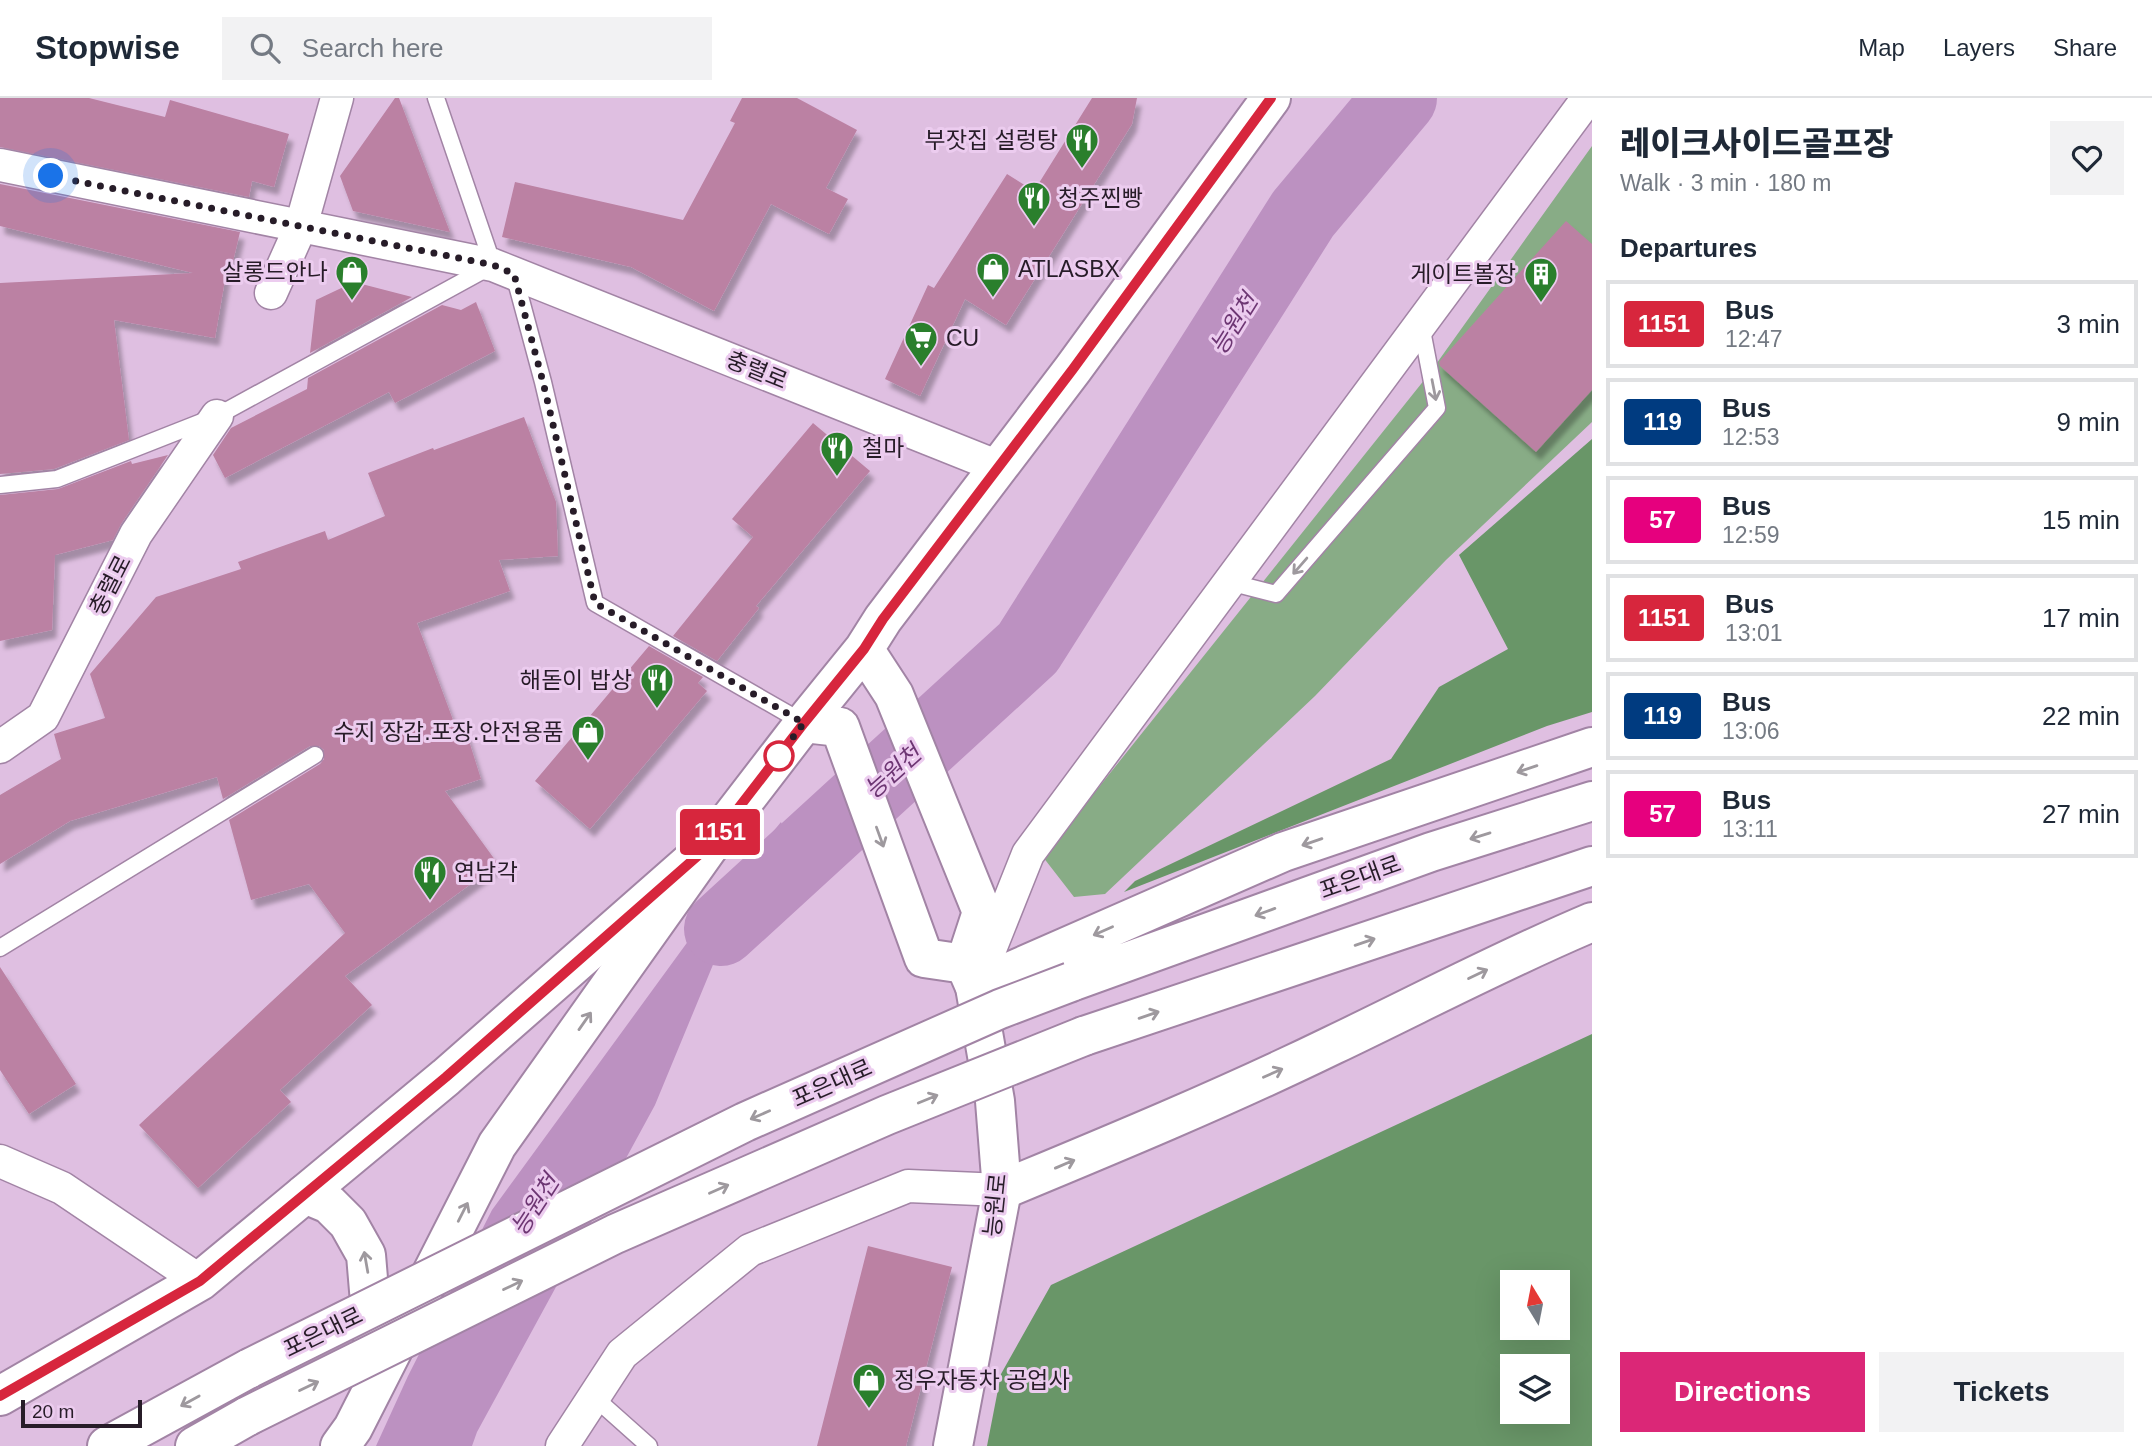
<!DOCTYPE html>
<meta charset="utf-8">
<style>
:root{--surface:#fff;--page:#f2f2f3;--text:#1f2937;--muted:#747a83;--line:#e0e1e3;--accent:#db2777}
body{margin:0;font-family:Arial,"Noto Sans KR",sans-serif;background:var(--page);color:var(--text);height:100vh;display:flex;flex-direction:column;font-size:26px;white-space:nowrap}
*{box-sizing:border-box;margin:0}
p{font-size:23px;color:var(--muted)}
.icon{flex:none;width:38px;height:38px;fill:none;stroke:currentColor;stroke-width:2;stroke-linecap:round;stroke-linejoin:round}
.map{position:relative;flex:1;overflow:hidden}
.details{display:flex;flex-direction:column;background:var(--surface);width:560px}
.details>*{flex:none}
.badge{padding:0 14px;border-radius:5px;font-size:24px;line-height:46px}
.needle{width:46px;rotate:350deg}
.fabs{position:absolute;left:1500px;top:1172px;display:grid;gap:14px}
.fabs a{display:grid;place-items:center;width:70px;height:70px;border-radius:0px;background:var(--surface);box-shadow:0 7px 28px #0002;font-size:35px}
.scale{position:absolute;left:21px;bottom:18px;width:121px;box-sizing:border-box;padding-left:7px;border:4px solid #271c28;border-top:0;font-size:19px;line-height:24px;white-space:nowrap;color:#271c28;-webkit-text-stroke:5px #ecccef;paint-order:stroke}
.you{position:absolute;width:35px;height:35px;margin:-18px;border:5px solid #fff;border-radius:50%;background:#1a73e8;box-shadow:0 0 0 10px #1a73e833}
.map>.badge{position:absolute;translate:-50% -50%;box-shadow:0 0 0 4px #fff}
h2{padding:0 28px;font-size:26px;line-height:63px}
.round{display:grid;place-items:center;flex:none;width:74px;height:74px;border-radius:0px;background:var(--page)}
.overview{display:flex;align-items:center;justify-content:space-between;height:119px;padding:0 28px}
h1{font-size:33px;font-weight:800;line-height:52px}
.action{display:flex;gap:14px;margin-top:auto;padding:14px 28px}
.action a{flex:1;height:80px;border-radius:0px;background:var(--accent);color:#fff;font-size:28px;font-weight:800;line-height:80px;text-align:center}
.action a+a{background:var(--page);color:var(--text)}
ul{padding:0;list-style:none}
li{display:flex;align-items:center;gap:21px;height:88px;margin:0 14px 10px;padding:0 14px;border:4px solid var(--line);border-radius:0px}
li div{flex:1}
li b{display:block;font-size:26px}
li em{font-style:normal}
li .badge{min-width:77px;font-weight:700;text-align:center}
header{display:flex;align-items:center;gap:42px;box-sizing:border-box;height:98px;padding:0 35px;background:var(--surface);border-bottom:2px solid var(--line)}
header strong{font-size:33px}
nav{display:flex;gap:38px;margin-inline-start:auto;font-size:24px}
.search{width:490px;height:63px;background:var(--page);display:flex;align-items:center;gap:18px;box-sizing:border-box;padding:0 24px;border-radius:0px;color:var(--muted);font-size:26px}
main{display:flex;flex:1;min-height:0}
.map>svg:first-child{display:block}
</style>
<header>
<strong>Stopwise</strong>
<div class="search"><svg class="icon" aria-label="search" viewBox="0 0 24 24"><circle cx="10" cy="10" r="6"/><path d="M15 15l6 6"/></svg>Search here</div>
<nav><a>Map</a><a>Layers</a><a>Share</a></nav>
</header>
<main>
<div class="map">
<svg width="1592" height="1348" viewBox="0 0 1592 1348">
<defs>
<filter id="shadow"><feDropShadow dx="4.5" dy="8" stdDeviation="2" flood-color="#0004"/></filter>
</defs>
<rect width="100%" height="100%" fill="#dfbfe1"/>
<path fill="#88ac86" d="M1592 48V324L1446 462 1315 598 1105 796 1074 799 1043 759 1429 276Z"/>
<path fill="#699668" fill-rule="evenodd" d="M1592 341V614L1547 628 1124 794 1135 783 1391 661 1439 589 1508 551 1459 457Z
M1592 936V1348H987L1001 1276 1051 1187ZM1512 1185H1558V1230H1512ZM1512 1269H1558V1314H1512Z"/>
<path fill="#bc91c1" d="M781 724 808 798 717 857 655 1007 477 1334 472 1348H376L408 1278 492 1112 724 794Z"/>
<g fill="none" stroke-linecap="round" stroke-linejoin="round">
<path stroke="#bc91c1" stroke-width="74" d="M721 831 1028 550 1303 116 1400 0"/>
</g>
<path fill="#bb81a3" filter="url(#shadow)" d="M0 0H89L165 19 170 2 289 36 274 89 252 83 249 99 0 49Z
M395 0H399L450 134 353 113 340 78Z
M742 0H797L857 32 826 90 848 101 829 136 771 106 714 213 631 169 502 139 515 84 683 122 735 25 730 23Z
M1092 0H1137L1132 26 1006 227 965 201 920 298 885 281 928 187 934 190 1007 76 1034 93Z
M0 86 240 134 230 176H226L215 240 114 222 129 342 54 371 0 376V185L193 175 0 128Z
M1566 123 1592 146V292L1536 354 1440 268 1439 264Z
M354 184 412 199 310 255 316 202Z
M476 204 495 253 395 305 389 294 225 380 213 357 231 330 307 291 308 280 442 207 461 212Z
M524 319 556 404 558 458 499 462 510 493 417 525 456 630 464 627 481 681 445 693 498 766 345 878 372 907 280 992 291 1004 198 1090 139 1027 345 835 309 786 251 802 229 722 320 666 324 661V652L319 648H310L223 701 217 679 70 723 0 766V697L61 661 54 636 105 620 90 576 156 499 241 471 238 464 325 433 328 442 385 418 368 375 433 350 434 352Z
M813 325 870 373 756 508 759 510 717 563 673 538 753 439 732 421Z
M168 357 121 426 113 442 55 457 52 532 0 543V397L58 391 131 363 132 366Z
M649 548 703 579 698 585 707 593 590 731 535 683Z
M0 869 76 986 29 1016 0 972Z
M868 1148 952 1169 906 1348H817Z"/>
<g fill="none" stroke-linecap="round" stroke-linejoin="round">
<defs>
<path id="lane" d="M514 176 543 284 595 505 804 625
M0 387 57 381 217 318 493 167 436 0
M1229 484 1276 496 1437 310 1421 227
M0 850 315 657
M594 1299 649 1348"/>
<path id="street" d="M0 67 493 167 999 369
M271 195 301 128 337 0
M0 649 43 619 136 436 217 318
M975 889 1028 756 1588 0
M0 1063 62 1090 200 1183
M562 1348 622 1256 750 1152 908 1088 1002 1092"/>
<path id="secondary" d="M864 551 894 597 982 814 965 866 975 889 995 1003 1002 1092 953 1348
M804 625 840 629 924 860 965 866
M0 1298 200 1183 446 979 710 747 804 625 864 551 883 521 1073 271 1271 0"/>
<path id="highway" d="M1071 884 1431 754 1592 703
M975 889 1283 754 1592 649
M1084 938 1592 768
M1002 1092C1113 1046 1224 1000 1333 947 1419 906 1504 861 1592 824
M305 1096 329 1106 348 1125 366 1157 373 1240
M107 1348 250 1270
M195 1348 248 1318
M340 1348 353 1330 497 1047 710 747"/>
</defs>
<use href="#lane" stroke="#a284a5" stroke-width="19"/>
<use href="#street" stroke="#a284a5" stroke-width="35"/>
<use href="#secondary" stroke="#a284a5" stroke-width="42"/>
<use href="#highway" stroke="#a284a5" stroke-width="42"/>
<use href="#lane" stroke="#fff" stroke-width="16"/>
<use href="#street" stroke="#fff" stroke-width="32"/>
<use href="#secondary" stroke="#fff" stroke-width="38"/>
<use href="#highway" stroke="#fff" stroke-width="38"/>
<defs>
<path id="highway-bridge" d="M250 1270 745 1024 1000 911 1071 884
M248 1318 615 1136 887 1017 1084 938"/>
</defs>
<use href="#highway-bridge" stroke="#a284a5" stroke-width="42" stroke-linecap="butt"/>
<use href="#highway-bridge" stroke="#fff" stroke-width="38"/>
</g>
<defs><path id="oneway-shaft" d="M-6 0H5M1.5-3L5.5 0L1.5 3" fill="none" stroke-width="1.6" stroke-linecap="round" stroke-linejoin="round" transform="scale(1.75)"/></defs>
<g stroke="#9e999e">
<use href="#oneway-shaft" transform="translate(1434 292) rotate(79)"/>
<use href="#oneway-shaft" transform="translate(1300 468) rotate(131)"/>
<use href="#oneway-shaft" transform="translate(1527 671) rotate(161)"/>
<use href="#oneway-shaft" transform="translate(1480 738) rotate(163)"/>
<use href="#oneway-shaft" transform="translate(880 739) rotate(70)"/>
<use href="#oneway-shaft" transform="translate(1312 744) rotate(161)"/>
<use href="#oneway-shaft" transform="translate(1265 814) rotate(160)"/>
<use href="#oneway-shaft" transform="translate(1103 833) rotate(156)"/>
<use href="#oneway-shaft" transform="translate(1365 844) rotate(-19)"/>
<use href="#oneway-shaft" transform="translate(1478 876) rotate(-26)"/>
<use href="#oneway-shaft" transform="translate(1149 917) rotate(-19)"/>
<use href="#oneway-shaft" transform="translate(585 923) rotate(-55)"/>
<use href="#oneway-shaft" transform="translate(1273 975) rotate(-24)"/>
<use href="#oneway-shaft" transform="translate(928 1001) rotate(-22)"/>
<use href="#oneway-shaft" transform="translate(760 1017) rotate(156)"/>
<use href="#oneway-shaft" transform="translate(1065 1066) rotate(-23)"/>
<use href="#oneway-shaft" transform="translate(719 1091) rotate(-24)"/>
<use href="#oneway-shaft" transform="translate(463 1114) rotate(-63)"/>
<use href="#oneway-shaft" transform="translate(366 1164) rotate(-100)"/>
<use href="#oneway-shaft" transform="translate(513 1187) rotate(-26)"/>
<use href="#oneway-shaft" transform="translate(309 1288) rotate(-26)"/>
<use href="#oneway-shaft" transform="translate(190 1303) rotate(151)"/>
</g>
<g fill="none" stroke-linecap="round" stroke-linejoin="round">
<defs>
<path id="line" d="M0 1298 200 1183 446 979 710 747 804 625 864 551 883 521 1073 271 1271 0"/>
</defs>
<use href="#line" stroke="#fff" stroke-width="16"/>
<use href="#line" stroke="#d7263d" stroke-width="10"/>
<path stroke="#271c28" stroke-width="7" stroke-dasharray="0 12.6" d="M51 78 493 167 514 176 543 284 595 505 804 625 774 664 779 658"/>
</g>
<defs>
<symbol id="restaurant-pin" viewBox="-11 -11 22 30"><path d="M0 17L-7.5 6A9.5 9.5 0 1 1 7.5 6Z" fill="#2a7f2c" stroke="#ecccef"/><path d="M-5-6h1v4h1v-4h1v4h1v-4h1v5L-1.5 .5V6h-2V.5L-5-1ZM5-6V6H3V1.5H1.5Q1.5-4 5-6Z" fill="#fff"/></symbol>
<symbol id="shop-pin" viewBox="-11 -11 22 30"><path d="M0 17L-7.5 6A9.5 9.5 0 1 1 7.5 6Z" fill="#2a7f2c" stroke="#ecccef"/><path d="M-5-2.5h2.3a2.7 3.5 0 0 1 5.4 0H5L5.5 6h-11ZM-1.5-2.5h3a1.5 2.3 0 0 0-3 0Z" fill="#fff"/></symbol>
<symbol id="building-pin" viewBox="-11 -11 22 30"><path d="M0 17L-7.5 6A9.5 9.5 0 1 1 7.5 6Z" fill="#2a7f2c" stroke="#ecccef"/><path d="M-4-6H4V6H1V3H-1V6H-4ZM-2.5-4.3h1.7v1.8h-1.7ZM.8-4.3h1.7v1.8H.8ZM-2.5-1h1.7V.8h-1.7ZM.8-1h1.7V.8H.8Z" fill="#fff"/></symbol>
<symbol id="supermarket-pin" viewBox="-11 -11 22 30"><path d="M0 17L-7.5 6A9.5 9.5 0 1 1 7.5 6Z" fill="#2a7f2c" stroke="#ecccef"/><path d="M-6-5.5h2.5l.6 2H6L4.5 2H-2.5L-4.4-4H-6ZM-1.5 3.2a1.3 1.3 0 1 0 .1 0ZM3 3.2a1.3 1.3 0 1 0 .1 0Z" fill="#fff"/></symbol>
</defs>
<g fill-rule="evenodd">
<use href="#restaurant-pin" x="1063" y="23" width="38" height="52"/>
<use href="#restaurant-pin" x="1015" y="81" width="38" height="52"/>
<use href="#shop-pin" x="974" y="152" width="38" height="52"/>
<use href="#shop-pin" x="333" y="155" width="38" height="52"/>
<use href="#building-pin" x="1522" y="157" width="38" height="52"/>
<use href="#supermarket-pin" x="902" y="221" width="38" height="52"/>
<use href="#restaurant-pin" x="818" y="331" width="38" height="52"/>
<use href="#restaurant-pin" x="638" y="563" width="38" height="52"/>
<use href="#shop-pin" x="569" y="615" width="38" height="52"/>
<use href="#restaurant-pin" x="411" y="755" width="38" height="52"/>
<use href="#shop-pin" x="850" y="1263" width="38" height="52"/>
</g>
<circle fill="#fff" stroke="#d7263d" stroke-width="3.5" cx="779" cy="658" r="14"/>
<g text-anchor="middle" stroke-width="6" stroke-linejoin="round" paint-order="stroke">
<g font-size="23" fill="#271c28" stroke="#ecccef" text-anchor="start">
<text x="1058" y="50" text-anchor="end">부잣집 설렁탕</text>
<text x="1058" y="108">청주찐빵</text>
<text x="1018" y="179">ATLASBX</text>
<text x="328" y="182" text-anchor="end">살롱드안나</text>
<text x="1516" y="184" text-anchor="end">게이트볼장</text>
<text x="946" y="248">CU</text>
<text x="862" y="358">철마</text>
<text x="632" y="590" text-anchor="end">해돋이 밥상</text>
<text x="564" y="642" text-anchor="end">수지 장갑.포장.안전용품</text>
<text x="454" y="782">연남각</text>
<text x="894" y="1290">정우자동차 공업사</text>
</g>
<g font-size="23" fill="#271c28" stroke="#ecccef">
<text transform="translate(757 272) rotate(22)" y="8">충렬로</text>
<text transform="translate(110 487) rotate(-63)" y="8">충렬로</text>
<text transform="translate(1360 779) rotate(-20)" y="8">포은대로</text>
<text transform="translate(832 985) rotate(-24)" y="8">포은대로</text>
<text transform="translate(995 1107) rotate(-84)" y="8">능원로</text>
<text transform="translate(323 1234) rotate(-26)" y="8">포은대로</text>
</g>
<g font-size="24" font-style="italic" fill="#6d3673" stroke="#ecccef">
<text transform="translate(1234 226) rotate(-58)" y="8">능원천</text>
<text transform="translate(893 674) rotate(-42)" y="8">능원천</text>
<text transform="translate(535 1107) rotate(-57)" y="8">능원천</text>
</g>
</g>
</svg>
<div class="fabs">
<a><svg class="needle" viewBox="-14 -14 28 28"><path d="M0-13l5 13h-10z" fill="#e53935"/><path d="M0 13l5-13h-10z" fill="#747a83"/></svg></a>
<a><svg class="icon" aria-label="layers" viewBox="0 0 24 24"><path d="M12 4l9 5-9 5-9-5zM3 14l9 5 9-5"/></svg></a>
</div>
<div class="scale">20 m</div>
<div class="you" style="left:51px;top:78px"></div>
<b class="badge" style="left:720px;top:734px;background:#d7263d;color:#fff">1151</b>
</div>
<section class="details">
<div class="overview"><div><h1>레이크사이드골프장</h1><p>Walk · 3 min · 180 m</p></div><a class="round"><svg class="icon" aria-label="heart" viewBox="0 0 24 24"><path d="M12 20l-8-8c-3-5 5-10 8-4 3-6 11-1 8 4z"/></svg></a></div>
<h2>Departures</h2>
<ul>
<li><span class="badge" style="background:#d7263d;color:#fff">1151</span><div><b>Bus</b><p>12:47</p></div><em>3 min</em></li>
<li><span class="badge" style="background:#003b80;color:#fff">119</span><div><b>Bus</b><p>12:53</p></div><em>9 min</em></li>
<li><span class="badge" style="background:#e6007e;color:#fff">57</span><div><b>Bus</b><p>12:59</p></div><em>15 min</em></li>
<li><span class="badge" style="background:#d7263d;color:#fff">1151</span><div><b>Bus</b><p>13:01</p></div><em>17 min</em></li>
<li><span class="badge" style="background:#003b80;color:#fff">119</span><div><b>Bus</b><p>13:06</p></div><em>22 min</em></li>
<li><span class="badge" style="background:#e6007e;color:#fff">57</span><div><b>Bus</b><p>13:11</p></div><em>27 min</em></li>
</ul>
<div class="action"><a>Directions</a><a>Tickets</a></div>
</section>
</main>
